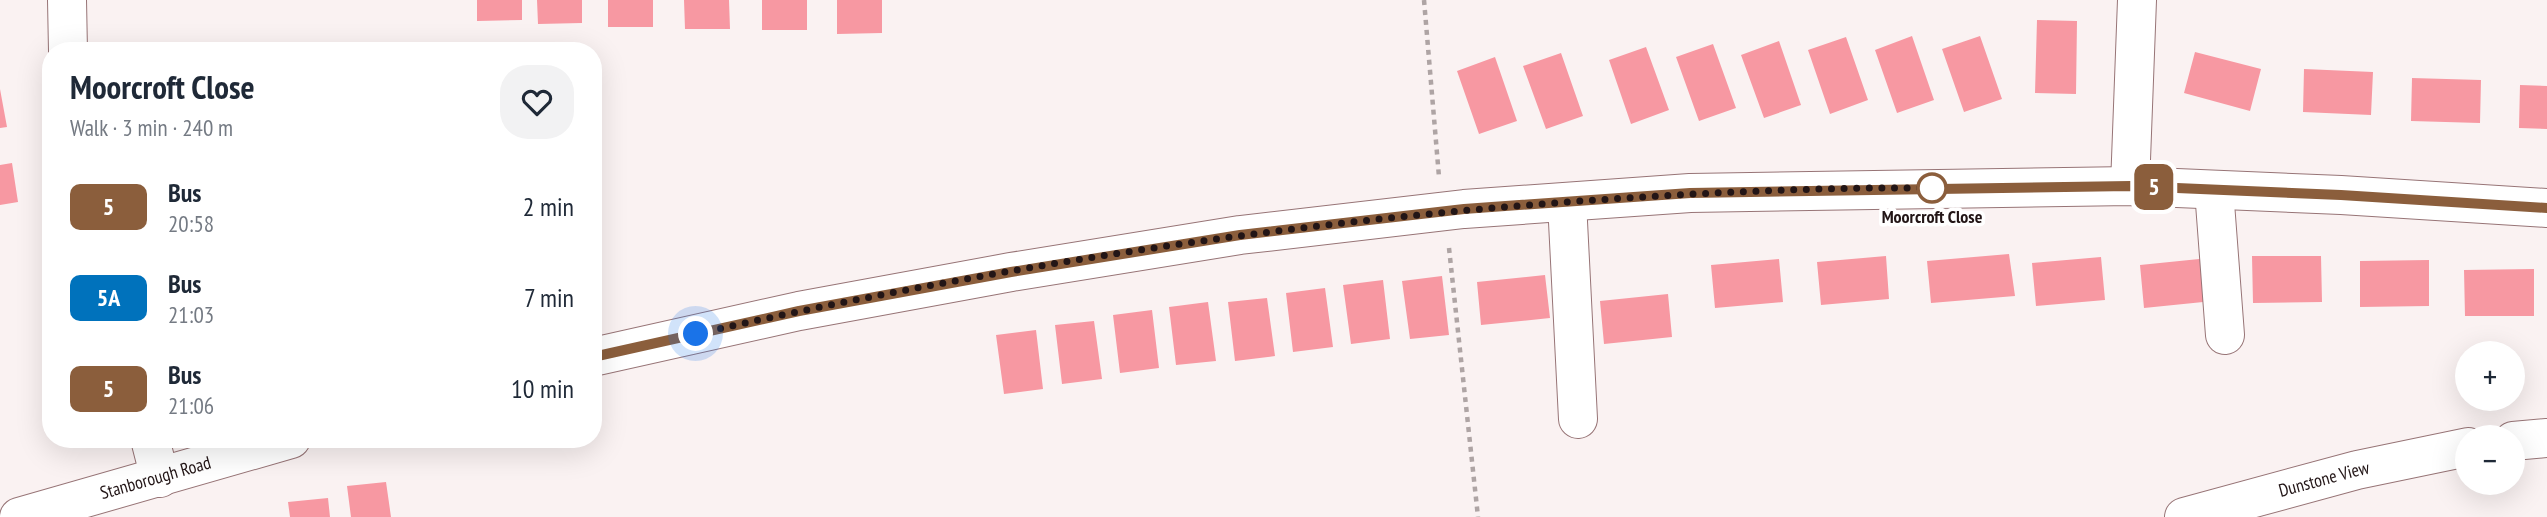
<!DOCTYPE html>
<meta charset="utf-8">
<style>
:root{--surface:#fff;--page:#f2f2f3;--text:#1f2937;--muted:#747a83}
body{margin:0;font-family:"PT Sans Narrow",sans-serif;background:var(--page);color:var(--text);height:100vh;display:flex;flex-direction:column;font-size:26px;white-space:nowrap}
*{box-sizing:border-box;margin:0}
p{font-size:23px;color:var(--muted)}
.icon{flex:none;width:38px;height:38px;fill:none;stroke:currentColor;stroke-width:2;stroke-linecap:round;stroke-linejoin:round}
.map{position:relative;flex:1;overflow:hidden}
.panel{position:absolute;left:42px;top:42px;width:560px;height:406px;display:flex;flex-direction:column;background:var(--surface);border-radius:28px;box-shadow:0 7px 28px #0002}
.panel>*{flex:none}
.badge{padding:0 14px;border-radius:10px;font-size:24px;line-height:46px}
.fabs{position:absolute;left:2455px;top:341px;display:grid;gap:14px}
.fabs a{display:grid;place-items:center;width:70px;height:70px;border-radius:50%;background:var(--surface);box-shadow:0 7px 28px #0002;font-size:35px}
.you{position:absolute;width:35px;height:35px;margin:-18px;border:5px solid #fff;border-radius:50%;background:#1a73e8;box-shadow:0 0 0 10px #1a73e833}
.map>.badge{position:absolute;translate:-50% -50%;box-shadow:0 0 0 4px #fff}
.round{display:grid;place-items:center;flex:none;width:74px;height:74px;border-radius:28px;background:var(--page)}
.head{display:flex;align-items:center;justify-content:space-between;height:119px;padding:0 28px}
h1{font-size:33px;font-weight:600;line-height:52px}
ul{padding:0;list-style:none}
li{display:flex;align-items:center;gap:21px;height:91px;padding:0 28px}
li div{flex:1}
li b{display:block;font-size:26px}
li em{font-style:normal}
li .badge{min-width:77px;font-weight:700;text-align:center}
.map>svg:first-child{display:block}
</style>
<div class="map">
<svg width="2547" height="517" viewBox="0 0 2547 517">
<rect width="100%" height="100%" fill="#faf2f2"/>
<path fill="#f798a2" d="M477 0H522V20L477 21Z
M537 0H582V23L538 24Z
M608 0H653V27H608Z
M684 0H729L730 29H685Z
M762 0H807V30H762Z
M837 0H882V33L837 34Z
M2037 20 2077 21 2076 94 2035 93Z
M1912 36 1934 100 1897 113 1875 50Z
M1980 36 2002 99 1964 112 1942 49Z
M1846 37 1868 100 1830 114 1808 50Z
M1779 41 1801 105 1764 118 1741 55Z
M1713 44 1736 108 1699 121 1676 57Z
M1646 47 1669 110 1631 124 1609 60Z
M2195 52 2261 69 2250 111 2184 93Z
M1561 53 1583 116 1546 129 1523 66Z
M1495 57 1517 121 1479 134 1457 71Z
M2304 69 2373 72 2371 115 2303 112Z
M2412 78 2481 80 2480 123 2411 121Z
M2520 85 2547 86V129L2519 128Z
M0 89 7 127 0 128Z
M12 163 18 202 0 205V165Z
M2009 254 2015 296 1931 303 1927 261Z
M1886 256 1889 299 1821 305 1817 262Z
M2252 256H2321L2322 302 2253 303Z
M2101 257 2105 300 2036 306 2032 263Z
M2209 258 2213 301 2144 308 2140 265Z
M1779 259 1783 302 1715 308 1711 265Z
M2429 260V306L2360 307V261Z
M2534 269V316H2465L2464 270Z
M1545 275 1550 318 1481 325 1477 282Z
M1442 276 1449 335 1410 339 1402 281Z
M1383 280 1390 339 1351 344 1343 285Z
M1325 288 1333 347 1293 352 1286 293Z
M1668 294 1672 337 1604 344 1600 301Z
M1267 298 1275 356 1235 361 1228 302Z
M1208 302 1216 361 1176 365 1169 307Z
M1152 310 1159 368 1120 373 1113 315Z
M1094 321 1102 379 1062 384 1055 325Z
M1036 330 1043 389 1004 394 996 335Z
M386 482 391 517H351L347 486Z
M328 498 330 517H290L288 502Z"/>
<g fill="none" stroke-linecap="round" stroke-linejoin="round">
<defs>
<g id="minor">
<path d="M67 0 68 51"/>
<path d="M2130 186 2137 0"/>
<path d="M2214 190 2225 335"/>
<path d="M1567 202 1578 419"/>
<path d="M593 357 799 311 1011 272 1240 235 1464 209 1690 193 2130 186 2341 195 2547 208"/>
<path d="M150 439 160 478"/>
<path d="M2513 441 2547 438"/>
<path id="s1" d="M19 517 291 439"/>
<path id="s2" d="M2184 517 2357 470 2468 447"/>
</g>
</defs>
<use href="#minor" stroke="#977476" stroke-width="40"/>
<path stroke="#aea4a4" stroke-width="4.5" stroke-dasharray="5 5" stroke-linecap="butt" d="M1424 0 1439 177
M1449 248 1478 517"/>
<use href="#minor" stroke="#fff" stroke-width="38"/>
</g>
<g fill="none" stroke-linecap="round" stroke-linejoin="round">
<defs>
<path id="line" d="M593 357 799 311 1011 272 1240 235 1464 209 1690 193 2130 186 2341 195 2547 208"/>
</defs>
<use href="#line" stroke="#fff" stroke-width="16"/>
<use href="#line" stroke="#8b5e3c" stroke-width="10"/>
<path stroke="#221516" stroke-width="7" stroke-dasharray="0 12.6" d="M696 334C987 268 1284 222 1581 201 1698 193 1815 187 1932 188"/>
</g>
<circle fill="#fff" stroke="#8b5e3c" stroke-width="3.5" cx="1932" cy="188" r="14"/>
<g text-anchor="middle" stroke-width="7" stroke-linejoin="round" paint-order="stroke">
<g font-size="18" font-weight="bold" fill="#221516" stroke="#fff">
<text x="1932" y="223">Moorcroft Close</text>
</g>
<g font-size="18" fill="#221516" stroke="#fff">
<text dy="6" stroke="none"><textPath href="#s1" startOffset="142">Stanborough Road</textPath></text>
<text dy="6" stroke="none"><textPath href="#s2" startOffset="145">Dunstone View</textPath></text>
</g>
</g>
</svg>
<div class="fabs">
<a>+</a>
<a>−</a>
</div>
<div class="you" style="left:696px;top:334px"></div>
<b class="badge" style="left:2154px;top:187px;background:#8b5e3c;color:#fff">5</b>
<section class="panel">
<div class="head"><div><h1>Moorcroft Close</h1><p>Walk · 3 min · 240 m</p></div><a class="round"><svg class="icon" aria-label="heart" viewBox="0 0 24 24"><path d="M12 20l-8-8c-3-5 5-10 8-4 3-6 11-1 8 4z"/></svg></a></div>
<ul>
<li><span class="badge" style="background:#8b5e3c;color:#fff">5</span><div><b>Bus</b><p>20:58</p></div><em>2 min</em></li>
<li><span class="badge" style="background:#0072bc;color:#fff">5A</span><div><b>Bus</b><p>21:03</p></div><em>7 min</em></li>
<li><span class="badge" style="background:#8b5e3c;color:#fff">5</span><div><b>Bus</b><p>21:06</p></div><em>10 min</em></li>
</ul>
</section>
</div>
